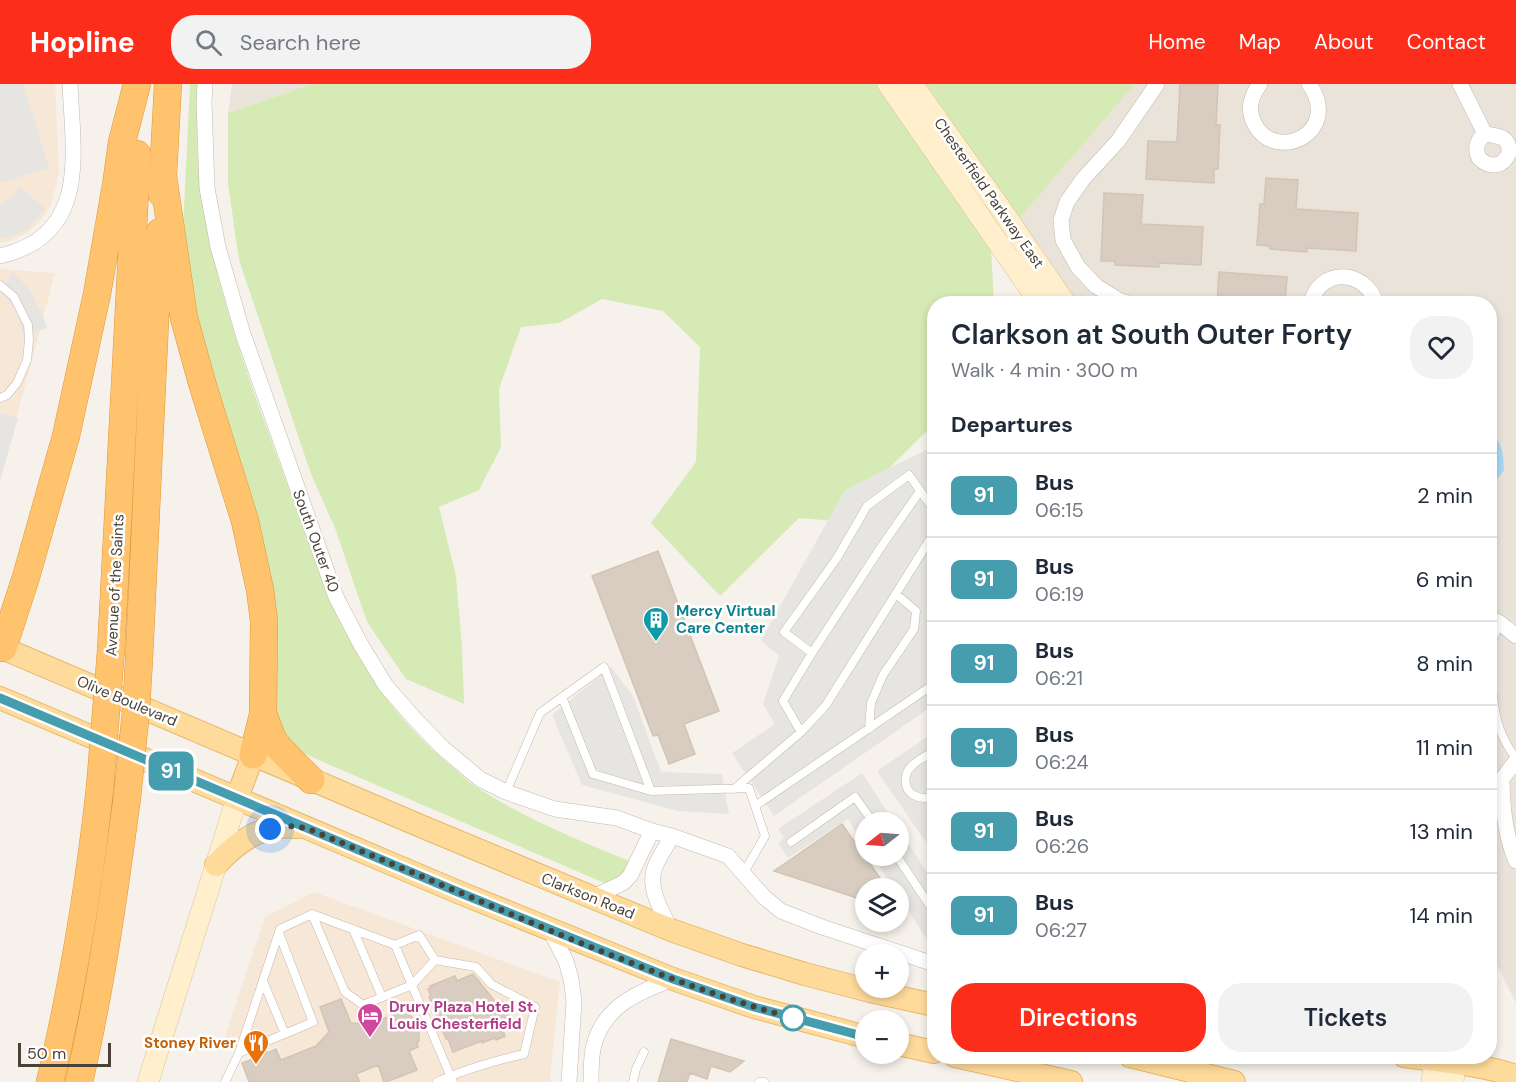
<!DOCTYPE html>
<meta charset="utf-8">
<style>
:root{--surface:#fff;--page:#f2f2f3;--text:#1f2937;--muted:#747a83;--line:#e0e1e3;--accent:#fc2d1b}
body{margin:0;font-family:"DM Sans",sans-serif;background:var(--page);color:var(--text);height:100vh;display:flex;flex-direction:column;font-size:22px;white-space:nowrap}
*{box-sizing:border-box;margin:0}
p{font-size:20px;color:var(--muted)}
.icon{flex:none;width:33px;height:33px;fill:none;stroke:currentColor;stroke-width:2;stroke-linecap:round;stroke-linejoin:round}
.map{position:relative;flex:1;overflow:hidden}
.side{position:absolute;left:927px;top:212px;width:570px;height:768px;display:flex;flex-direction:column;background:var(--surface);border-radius:24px;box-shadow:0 3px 9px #0003}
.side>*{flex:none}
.badge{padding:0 12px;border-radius:9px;font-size:21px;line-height:39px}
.needle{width:39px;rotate:253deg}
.buttons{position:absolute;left:855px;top:728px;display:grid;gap:12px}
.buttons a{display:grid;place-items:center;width:54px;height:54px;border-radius:50%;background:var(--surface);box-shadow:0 3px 9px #0003;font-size:30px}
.scale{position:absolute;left:18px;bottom:15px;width:93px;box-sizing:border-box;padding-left:6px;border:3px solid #4a4238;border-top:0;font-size:16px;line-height:21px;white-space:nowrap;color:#4a4238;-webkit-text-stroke:4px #fff;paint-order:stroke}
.you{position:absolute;width:30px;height:30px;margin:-15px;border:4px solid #fff;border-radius:50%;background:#1a73e8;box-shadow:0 0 0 9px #1a73e833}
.map>.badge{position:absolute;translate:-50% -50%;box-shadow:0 0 0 3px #fff}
h2{padding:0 24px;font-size:22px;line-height:54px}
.round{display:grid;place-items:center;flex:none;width:63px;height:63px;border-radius:24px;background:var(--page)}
.head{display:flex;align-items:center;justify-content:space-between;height:102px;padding:0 24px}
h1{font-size:28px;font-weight:600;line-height:45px}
.action{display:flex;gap:12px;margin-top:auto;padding:12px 24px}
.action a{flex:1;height:69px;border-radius:24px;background:var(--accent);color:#fff;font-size:24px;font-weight:600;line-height:69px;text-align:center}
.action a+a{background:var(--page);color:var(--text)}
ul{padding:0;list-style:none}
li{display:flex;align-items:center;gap:18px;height:84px;padding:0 24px;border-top:2px solid var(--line)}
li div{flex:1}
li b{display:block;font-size:22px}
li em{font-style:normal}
li .badge{min-width:66px;font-weight:700;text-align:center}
header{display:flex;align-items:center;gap:36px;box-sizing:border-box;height:84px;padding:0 30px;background:var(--accent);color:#fff}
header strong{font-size:28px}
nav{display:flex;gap:33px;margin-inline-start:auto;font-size:21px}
.search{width:420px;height:54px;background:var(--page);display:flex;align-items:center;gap:15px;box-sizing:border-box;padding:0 21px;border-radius:24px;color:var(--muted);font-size:22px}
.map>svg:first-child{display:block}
</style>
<header>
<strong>Hopline</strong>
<div class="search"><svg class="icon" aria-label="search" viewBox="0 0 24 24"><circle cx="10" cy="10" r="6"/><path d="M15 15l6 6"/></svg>Search here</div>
<nav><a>Home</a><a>Map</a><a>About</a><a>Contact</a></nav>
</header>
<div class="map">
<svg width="1516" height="998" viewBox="0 0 1516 998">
<rect width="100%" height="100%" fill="#f6f2eb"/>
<path fill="#eae3d9" d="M232 0H312L228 29Z
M1135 0H1516V919L1490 867V219H1077L1018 136Z"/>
<path fill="#f7e7d7" d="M0 0H55L59 89 51 121 40 137 27 149 7 158 0 159Z
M0 185 55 189 0 396Z
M314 808 560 898 550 993 551 998H283L278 987 282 974 278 962 253 971 223 958 265 833Z"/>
<path fill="#d5eab4" d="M190 0H198C197 28 196 57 199 86 210 196 251 301 289 405 320 489 349 578 412 645 426 660 441 674 457 687 463 692 468 698 475 702 523 734 576 755 629 777L631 786 616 804 330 681 292 664 281 652 206 284 183 144Z
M312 0H877L991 165 994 219H934V340L835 437 799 434 720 512 651 439 696 378 700 263 663 227 602 215 559 239 521 243 499 305 501 363 479 406 439 423 456 492 462 563 464 620 406 595 367 538 335 444 311 390 239 176 228 100V29Z
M926 0H1135L1018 136Z"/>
<path fill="#e7e5e2" d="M0 0H23L49 84 0 99Z
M19 103 46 124 27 145 18 150 0 155V120L11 114Z
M13 188 29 205 44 234 47 244 23 253 21 241 15 226 1 208Z
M0 329 18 334 0 397Z
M934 362V621L774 732 732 669 775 640 763 620 779 572 761 556 845 406Z
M611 583 633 612 661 688 722 690 729 730 678 727 582 701 552 631Z
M934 648V770L877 687Z
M862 689 894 738H866L865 762 848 735 788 774 778 759 784 754 778 745Z
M899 745 934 799V867L899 812 898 804H893L872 771H898Z"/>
<path fill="#a8d9f2" d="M1490 347C1503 360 1503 368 1504 386L1495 398 1490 399Z"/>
<path fill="#d8cdc0" stroke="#d3c4b3" stroke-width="1.5" d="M1180 0H1218L1216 41H1220L1218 85H1214V99L1146 95 1148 57 1177 58Z
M1266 94 1298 96 1296 125 1358 129 1356 167 1307 164V168L1270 165V162L1257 161 1260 120H1264Z
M1104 109 1143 111 1141 140 1203 143 1201 181 1159 179V183L1115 181V177H1101Z
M1219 188 1287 193 1285 219H1217Z
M658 467 719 627 684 640 695 670 669 680 658 651 653 652 592 492Z
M842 740 887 804H866V817L774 787Z
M473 890 497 920 503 918 512 940 502 944 505 952 496 956 495 954 482 959V957L453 968 448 955H446L429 913 431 912 428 905 431 904 430 902 455 892 457 897Z
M341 915 351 939 370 940 404 927 411 932 416 938 419 950V957L417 958 418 963 409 967 417 986 386 998H384L378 981 356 990 360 998H249L242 979 253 975 252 972 266 967 267 969 276 965 281 976 316 962 329 948 320 923Z
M671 955 744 977 730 988 711 982 707 995 690 989 687 998H658Z"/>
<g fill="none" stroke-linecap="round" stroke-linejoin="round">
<defs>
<path id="lane" d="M0 201 14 213 28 241 29 256 27 276 17 299 7 311 0 314
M1500 539C1496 547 1491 556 1490 566 1489 575 1490 585 1491 594 1494 625 1496 649 1516 674
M812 569 881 463 920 407
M562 613 593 690 651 707
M869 645 871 619 883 591 914 545 916 527 896 510
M801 648 826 621 934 449
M934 667C925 673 908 680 906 692 902 710 921 718 934 712
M734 705 801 648 783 617 812 569 784 548 837 474 867 422 909 391 934 426
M506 708 540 629 604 583 651 707 749 704 765 752 743 790
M755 722 934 600
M791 758 855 713 873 738
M896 771 934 828
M312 830 345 908 363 921 412 901 435 876 476 883 491 900 535 923 524 970C494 977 465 985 437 998
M353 845 382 913
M395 861 419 851 435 876
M263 897 285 950
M239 969 313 938 279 849
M225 998 239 969 280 845 312 830 395 861 453 998
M633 998 636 985 644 968
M759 998H764"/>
<path id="street" d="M205 0 204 19 207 104 218 163 243 250 336 513 361 561 386 602 414 634 443 664 480 695 506 708 555 725 617 734 652 747 672 752 728 772 764 813 781 827 822 843 934 880
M1260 0C1251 12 1247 25 1254 39 1275 81 1343 48 1309 0
M1460 0 1485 50
M1485 50C1498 52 1510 52 1509 69 1503 83 1490 85 1479 74 1475 65 1476 57 1485 50Z
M0 172C90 151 73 71 70 0
M1129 219 1120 217 1096 202 1078 183 1063 156 1061 136 1067 118 1083 95 1118 57 1157 0
M1311 219C1320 183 1365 185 1376 219
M1490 534 1500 539 1516 552
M1516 677 1502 695C1502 722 1505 751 1516 777
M591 814 623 799 630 792 652 747
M550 846 566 877 571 895 574 917 569 998
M671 846C663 829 648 806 654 786 657 775 667 762 672 752
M591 998C591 987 591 976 593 965 602 923 636 909 673 895"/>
<path id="secondary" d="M888 0 1040 219
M912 0 1001 125 1065 219
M148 998 237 714
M1432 998 1435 972
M1453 998 1456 972"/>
<path id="primary" d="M0 563 423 743 671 846 742 871 805 890 870 907 934 921
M0 614 458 808 673 895 754 923 866 953
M237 714 253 671
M216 781C238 757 263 739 297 743
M898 960 934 968
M955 972 1071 998
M1130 972 1234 998
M1404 972C1441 977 1480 980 1516 992"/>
<path id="highway" d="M163 92 184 234 202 299 245 437 260 506 264 537 263 630 253 671
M162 110 168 0
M3 564 26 493 66 352 97 210 116 101 122 58 137 0
M111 566 137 70
M139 576 156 217 160 148
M263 630 273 656 281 666 311 696
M50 998C73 901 89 802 100 703
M79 998C101 904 114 810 127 714"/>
</defs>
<use href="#lane" stroke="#c2b9ad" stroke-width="9"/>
<use href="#street" stroke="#c2b9ad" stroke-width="16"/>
<use href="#secondary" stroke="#d6c29a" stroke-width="22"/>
<use href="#primary" stroke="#e6b769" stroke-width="24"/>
<use href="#highway" stroke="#e0973b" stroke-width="28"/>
<use href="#lane" stroke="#fff" stroke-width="8"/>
<use href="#street" stroke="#fff" stroke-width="15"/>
<use href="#secondary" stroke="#ffefcc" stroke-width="21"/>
<use href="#primary" stroke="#ffdb9b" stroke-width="22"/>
<use href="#highway" stroke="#ffc36d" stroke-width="27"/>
<defs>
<path id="highway-bridge" d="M100 703 111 566
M127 714 136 627 139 576"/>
</defs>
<use href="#highway-bridge" stroke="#e0973b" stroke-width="28" stroke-linecap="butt"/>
<use href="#highway-bridge" stroke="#ffc36d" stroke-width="27"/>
</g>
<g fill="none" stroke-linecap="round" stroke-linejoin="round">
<defs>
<path id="line" d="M0 614 458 808 673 895 754 923 866 953"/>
</defs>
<use href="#line" stroke="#fff" stroke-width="14"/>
<use href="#line" stroke="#469dad" stroke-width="9"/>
<path stroke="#4a4238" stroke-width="6" stroke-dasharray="0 10.8" d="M270 745 288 742 306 744C393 780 479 817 566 853 641 883 715 913 793 934"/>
</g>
<defs>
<symbol id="building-pin" viewBox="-11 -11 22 30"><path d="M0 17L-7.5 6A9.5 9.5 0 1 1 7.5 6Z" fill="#0f9aa8" stroke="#fff"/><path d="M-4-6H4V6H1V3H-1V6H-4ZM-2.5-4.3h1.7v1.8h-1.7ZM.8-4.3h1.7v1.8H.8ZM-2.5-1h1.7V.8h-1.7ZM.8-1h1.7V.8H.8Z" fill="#fff"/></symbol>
<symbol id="hotel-pin" viewBox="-11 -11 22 30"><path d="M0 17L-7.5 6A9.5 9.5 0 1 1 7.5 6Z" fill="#d1479c" stroke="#fff"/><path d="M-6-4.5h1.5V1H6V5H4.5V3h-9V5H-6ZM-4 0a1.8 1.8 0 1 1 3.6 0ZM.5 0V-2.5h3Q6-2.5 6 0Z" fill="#fff"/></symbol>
<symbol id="restaurant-pin" viewBox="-11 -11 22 30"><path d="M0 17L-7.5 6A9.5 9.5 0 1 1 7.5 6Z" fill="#e8710a" stroke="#fff"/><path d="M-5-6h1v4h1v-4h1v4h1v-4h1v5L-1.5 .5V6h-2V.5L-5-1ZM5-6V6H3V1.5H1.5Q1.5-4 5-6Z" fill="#fff"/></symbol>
</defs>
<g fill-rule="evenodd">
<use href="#building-pin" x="641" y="521" width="30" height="40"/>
<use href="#hotel-pin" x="355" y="917" width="30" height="40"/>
<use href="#restaurant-pin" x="241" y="944" width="30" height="40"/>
</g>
<circle fill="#fff" stroke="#469dad" stroke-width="3" cx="793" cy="934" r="12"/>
<g text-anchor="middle" stroke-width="5" stroke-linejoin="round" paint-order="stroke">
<g font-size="15" fill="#4a4238" stroke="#fff">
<text transform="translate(989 109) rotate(55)" y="5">Chesterfield Parkway East</text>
<text transform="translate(316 457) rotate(70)" y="5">South Outer 40</text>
<text transform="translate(115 501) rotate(-87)" y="5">Avenue of the Saints</text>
<text transform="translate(127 617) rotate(23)" y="5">Olive Boulevard</text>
<text transform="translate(588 812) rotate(22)" y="5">Clarkson Road</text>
</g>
<g font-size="15" font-weight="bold" fill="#0d838f" stroke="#fff" text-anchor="start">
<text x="676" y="532">Mercy Virtual<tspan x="676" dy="17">Care Center</tspan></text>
</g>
<g font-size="15" font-weight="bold" fill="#b23c85" stroke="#fff" text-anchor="start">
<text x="389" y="928">Drury Plaza Hotel St.<tspan x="389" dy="17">Louis Chesterfield</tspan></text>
</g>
<g font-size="15" font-weight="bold" fill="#c56008" stroke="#fff" text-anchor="end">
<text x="236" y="964">Stoney River</text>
</g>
</g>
</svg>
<div class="buttons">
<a><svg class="needle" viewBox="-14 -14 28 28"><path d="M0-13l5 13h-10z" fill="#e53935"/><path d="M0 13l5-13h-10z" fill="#747a83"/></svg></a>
<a><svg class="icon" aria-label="layers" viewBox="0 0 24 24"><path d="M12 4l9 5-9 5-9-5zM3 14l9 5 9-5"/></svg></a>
<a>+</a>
<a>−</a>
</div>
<div class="scale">50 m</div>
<div class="you" style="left:270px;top:745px"></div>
<b class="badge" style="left:171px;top:687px;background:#469dad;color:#fff">91</b>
<section class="side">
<div class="head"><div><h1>Clarkson at South Outer Forty</h1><p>Walk · 4 min · 300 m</p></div><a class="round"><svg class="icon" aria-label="heart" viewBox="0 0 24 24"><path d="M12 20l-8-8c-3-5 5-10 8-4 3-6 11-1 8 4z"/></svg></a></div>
<h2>Departures</h2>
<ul>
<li><span class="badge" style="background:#469dad;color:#fff">91</span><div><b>Bus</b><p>06:15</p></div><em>2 min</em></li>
<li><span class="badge" style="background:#469dad;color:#fff">91</span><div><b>Bus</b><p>06:19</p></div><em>6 min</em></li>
<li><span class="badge" style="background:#469dad;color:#fff">91</span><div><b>Bus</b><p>06:21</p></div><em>8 min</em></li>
<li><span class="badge" style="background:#469dad;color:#fff">91</span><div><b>Bus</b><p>06:24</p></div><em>11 min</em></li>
<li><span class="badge" style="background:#469dad;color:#fff">91</span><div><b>Bus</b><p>06:26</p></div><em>13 min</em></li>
<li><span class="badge" style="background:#469dad;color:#fff">91</span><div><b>Bus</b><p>06:27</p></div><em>14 min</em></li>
</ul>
<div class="action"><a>Directions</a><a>Tickets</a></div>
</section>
</div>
